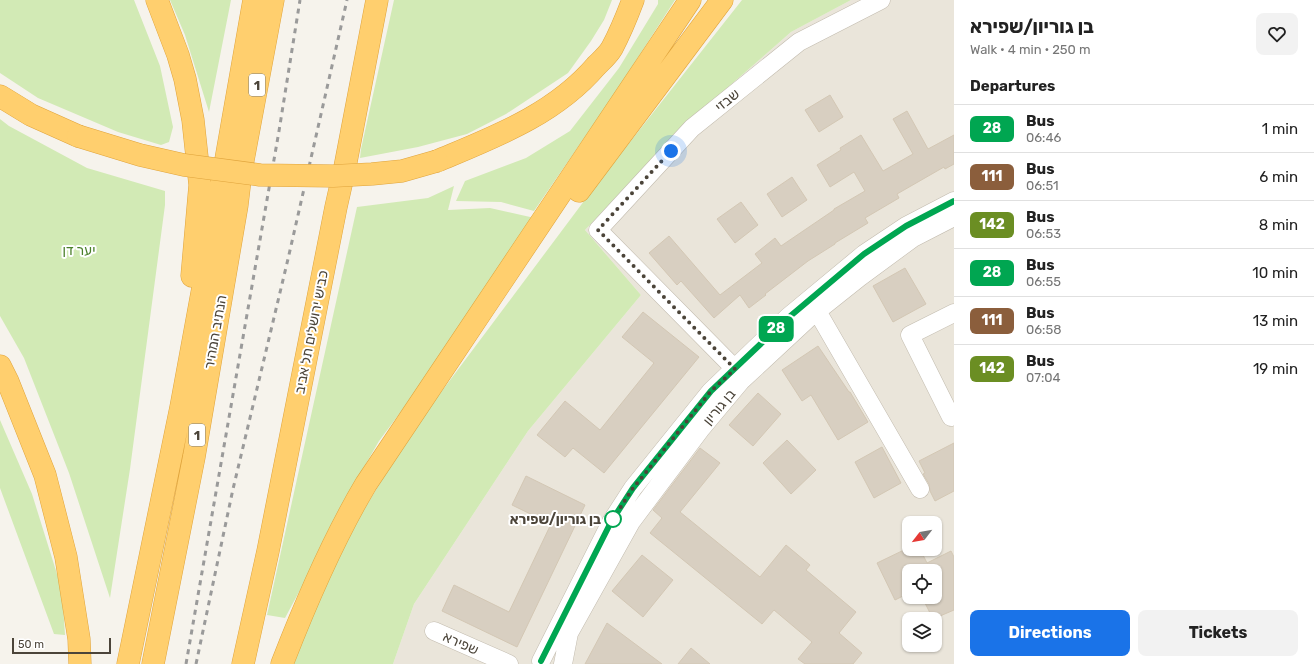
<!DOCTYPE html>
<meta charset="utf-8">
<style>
:root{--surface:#fff;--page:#f2f2f2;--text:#222;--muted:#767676;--line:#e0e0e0;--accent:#1a73e8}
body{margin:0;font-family:Rubik,Heebo,sans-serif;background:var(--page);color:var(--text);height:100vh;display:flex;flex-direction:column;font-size:15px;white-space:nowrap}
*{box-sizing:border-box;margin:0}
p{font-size:13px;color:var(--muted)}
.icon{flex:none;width:22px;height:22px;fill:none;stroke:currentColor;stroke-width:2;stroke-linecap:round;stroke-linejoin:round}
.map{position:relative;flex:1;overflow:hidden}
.side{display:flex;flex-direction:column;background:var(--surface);width:360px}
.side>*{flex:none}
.badge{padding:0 8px;border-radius:6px;font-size:14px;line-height:26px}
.needle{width:26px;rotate:239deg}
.tools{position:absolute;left:902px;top:516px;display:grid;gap:8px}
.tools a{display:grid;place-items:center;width:40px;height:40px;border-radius:8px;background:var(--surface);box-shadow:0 1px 3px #0004;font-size:20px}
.scale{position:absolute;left:12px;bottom:10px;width:99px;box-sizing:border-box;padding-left:4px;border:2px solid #4b4439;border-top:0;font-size:11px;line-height:14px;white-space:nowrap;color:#4b4439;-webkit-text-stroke:3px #fff;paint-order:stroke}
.you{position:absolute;width:20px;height:20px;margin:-10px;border:3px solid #fff;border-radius:50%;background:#1a73e8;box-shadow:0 0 0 6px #1a73e833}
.map>.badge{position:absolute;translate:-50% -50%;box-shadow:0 0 0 2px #fff}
h2{padding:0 16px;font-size:15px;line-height:36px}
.round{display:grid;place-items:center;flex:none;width:42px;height:42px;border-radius:8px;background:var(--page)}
.summary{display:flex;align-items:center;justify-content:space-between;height:68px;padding:0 16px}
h1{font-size:19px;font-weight:700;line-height:30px}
.button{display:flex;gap:8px;margin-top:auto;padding:8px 16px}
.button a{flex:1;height:46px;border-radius:8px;background:var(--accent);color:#fff;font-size:16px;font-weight:700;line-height:46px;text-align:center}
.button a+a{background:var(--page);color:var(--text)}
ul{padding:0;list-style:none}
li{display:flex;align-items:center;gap:12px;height:48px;padding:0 16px;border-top:1px solid var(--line)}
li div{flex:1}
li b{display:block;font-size:15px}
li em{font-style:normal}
li .badge{min-width:44px;font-weight:700;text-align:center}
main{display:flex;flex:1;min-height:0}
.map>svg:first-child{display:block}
</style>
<main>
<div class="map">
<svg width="954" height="664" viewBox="0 0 954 664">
<rect width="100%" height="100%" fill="#f6f3ec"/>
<path fill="#eae5da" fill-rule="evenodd" d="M851 0H954V664H393L414 604 528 431 641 295 585 230 687 123 791 32ZM909 523H935V549H909ZM909 571H935V597H909ZM909 619H935V645H909Z"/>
<path fill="#d2eab5" d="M0 0H134L160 66 173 127 169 142 161 145 118 132 38 98 0 73Z
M170 0H231L209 112 185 35Z
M394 0H612L604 20 591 41 568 73 506 114 467 134 418 147 360 158 361 149Z
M658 0H675L615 93 534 211 501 202 456 201 465 181 526 158 570 131 619 68 658 4Z
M742 0H851L791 32 687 123 585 230 641 295 528 431 414 604 393 664H294L316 603 349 534 412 431 596 185Z
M0 119 9 126 87 168 165 191V205L130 469 110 598 69 473 24 358 0 316Z
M454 186 448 210 490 208 539 219 455 339 379 441 345 500 314 564 285 618 267 615 357 207 428 198Z
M0 420 32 494 62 590 65 635 54 634 0 488Z"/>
<path fill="#d8cfc1" stroke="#d3c7b4" d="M830 95 843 117 819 132 805 110Z
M907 111 928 149 954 135V164L945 169 944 167 897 194 899 198 865 218 868 223 835 243V244L808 261 765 294 766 295 749 308 740 295 714 318 681 281 677 285 649 253 669 236 720 295 762 263 755 254 775 238 781 246 834 210V209L865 191 854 172 830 187 817 165 841 150 840 148 861 135 883 171 913 154 893 119Z
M792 177 807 200 782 217 767 194Z
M741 202 758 225 735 243 717 219Z
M905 268 926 304 893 322 873 286Z
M643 312 699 357 604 473 573 448 565 457 537 435 565 401 600 430 654 363 622 337Z
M818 346 849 392H850L868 422 838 440 811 395 802 401 782 370Z
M758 393 781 414 753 446 729 425Z
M787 440 816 470 791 494 763 463Z
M954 443V491L935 501 930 491 929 484 923 474 925 473 919 461Z
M882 447 901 483 874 498 855 462Z
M700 448 720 463 680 512 760 577 786 545 810 565 806 570 856 612 839 633 862 653 853 664H805L798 659 812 642 774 610 762 624 650 533 662 518 653 510Z
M526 476 585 505 517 647 442 611 454 585 509 612 551 524 512 505Z
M906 549H920L927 563 951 551 954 557V610L933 619 922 597H935V571H909V593L895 600 877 563Z
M642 555 673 580 643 617 612 591Z
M607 623 662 664H585Z
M691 648 710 664H678Z"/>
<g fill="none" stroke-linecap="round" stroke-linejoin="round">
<defs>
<path id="minor" d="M817 311 920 489
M954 313 910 335 951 417 954 415
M742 376 598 230 692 128 799 42 881 0
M434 631 509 664
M541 661 611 522 633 488 711 391 788 317 864 254 906 226 954 201
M563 664 569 633 631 522 700 430 741 381 811 316 860 277 913 238 954 217"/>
<path id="highway" d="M157 0 178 55 185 79 193 120 200 185 192 276
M0 96 31 115 78 136
M437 161C494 137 554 115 596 66 601 61 608 55 612 48 620 33 627 16 633 0
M579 191 722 0
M0 366 8 382 45 475 66 557 79 639 80 664
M128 664 181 407 213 233 254 0
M153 664 194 457 237 205 241 171 273 0
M243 664 268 551 336 207 345 167 377 0
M282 664C306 602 332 541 366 484L690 0"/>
</defs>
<use href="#minor" stroke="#c2bbae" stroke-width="19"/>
<use href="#highway" stroke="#e0a43c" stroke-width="23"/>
<use href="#minor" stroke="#fff" stroke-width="18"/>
<use href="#highway" stroke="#ffcf6e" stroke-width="22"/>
<path stroke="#9a9a9a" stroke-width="3" stroke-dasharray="5 5" stroke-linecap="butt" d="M186 664 279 131 300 0
M196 664 233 489 288 259 347 0"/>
<defs>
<path id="highway-bridge" d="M78 136 140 155 184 165 260 175 333 176 372 174 402 171 437 161"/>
</defs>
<use href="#highway-bridge" stroke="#e0a43c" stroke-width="23" stroke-linecap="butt"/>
<use href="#highway-bridge" stroke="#ffcf6e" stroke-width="22"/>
</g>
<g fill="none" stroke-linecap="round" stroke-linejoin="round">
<defs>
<path id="line" d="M541 661 611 522 633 488 711 391 788 318 864 254 906 226 954 201"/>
</defs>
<use href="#line" stroke="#fff" stroke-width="9"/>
<use href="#line" stroke="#00a651" stroke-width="6"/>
<path stroke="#4b4439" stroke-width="4" stroke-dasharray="0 7.2" d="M613 519 611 522 633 488 643 476 711 391 735 369 598 230 671 151"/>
</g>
<circle fill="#fff" stroke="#00a651" stroke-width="2" cx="613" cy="519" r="8"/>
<g text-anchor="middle" stroke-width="4" stroke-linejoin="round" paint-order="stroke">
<g fill="#fff" stroke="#817c74" stroke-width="1">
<rect x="249" y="74" width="16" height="22" rx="3"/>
<rect x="189" y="424" width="16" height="22" rx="3"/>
</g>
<g font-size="13" font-weight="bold" fill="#4b4439">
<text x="257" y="90">1</text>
<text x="197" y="440">1</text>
</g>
<g font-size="14" fill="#4b4439" stroke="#fff">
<text transform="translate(727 100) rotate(-39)" y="5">שבזי</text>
<text transform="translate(215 332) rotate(-80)" y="5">הנתיב המהיר</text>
<text transform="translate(311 332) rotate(-79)" y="5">כביש ירושלים תל אביב</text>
<text transform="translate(719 407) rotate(-50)" y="5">בן גוריון</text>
<text transform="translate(461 643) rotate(24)" y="5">שפירא</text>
</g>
<g font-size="14" fill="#4a7f2a" stroke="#fff">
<text x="79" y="255">יער דן</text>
</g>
<g font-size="14" font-weight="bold" fill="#4b4439" stroke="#fff" text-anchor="end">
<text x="601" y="524">בן גוריון/שפירא</text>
</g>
</g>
</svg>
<div class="tools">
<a><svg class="needle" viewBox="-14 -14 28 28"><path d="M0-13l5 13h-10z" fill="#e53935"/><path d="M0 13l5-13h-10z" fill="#767676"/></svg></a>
<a><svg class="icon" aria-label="locate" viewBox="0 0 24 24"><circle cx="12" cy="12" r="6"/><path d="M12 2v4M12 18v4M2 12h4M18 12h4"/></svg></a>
<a><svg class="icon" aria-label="layers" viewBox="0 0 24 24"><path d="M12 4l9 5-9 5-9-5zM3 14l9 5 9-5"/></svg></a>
</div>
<div class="scale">50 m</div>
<div class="you" style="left:671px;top:151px"></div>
<b class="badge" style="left:776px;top:329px;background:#00a651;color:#fff">28</b>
</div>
<section class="side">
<div class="summary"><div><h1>בן גוריון/שפירא</h1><p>Walk · 4 min · 250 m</p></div><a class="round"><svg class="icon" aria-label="heart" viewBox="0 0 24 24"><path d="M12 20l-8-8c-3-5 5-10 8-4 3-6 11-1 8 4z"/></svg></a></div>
<h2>Departures</h2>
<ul>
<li><span class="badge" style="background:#00a651;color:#fff">28</span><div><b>Bus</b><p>06:46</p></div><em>1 min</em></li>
<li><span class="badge" style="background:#8b5e3c;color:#fff">111</span><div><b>Bus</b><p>06:51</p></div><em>6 min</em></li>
<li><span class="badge" style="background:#6b8e23;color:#fff">142</span><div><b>Bus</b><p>06:53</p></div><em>8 min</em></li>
<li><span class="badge" style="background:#00a651;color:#fff">28</span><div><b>Bus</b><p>06:55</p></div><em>10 min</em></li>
<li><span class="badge" style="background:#8b5e3c;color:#fff">111</span><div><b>Bus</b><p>06:58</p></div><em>13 min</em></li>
<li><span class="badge" style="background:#6b8e23;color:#fff">142</span><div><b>Bus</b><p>07:04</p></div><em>19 min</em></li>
</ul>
<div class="button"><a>Directions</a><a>Tickets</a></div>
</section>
</main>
